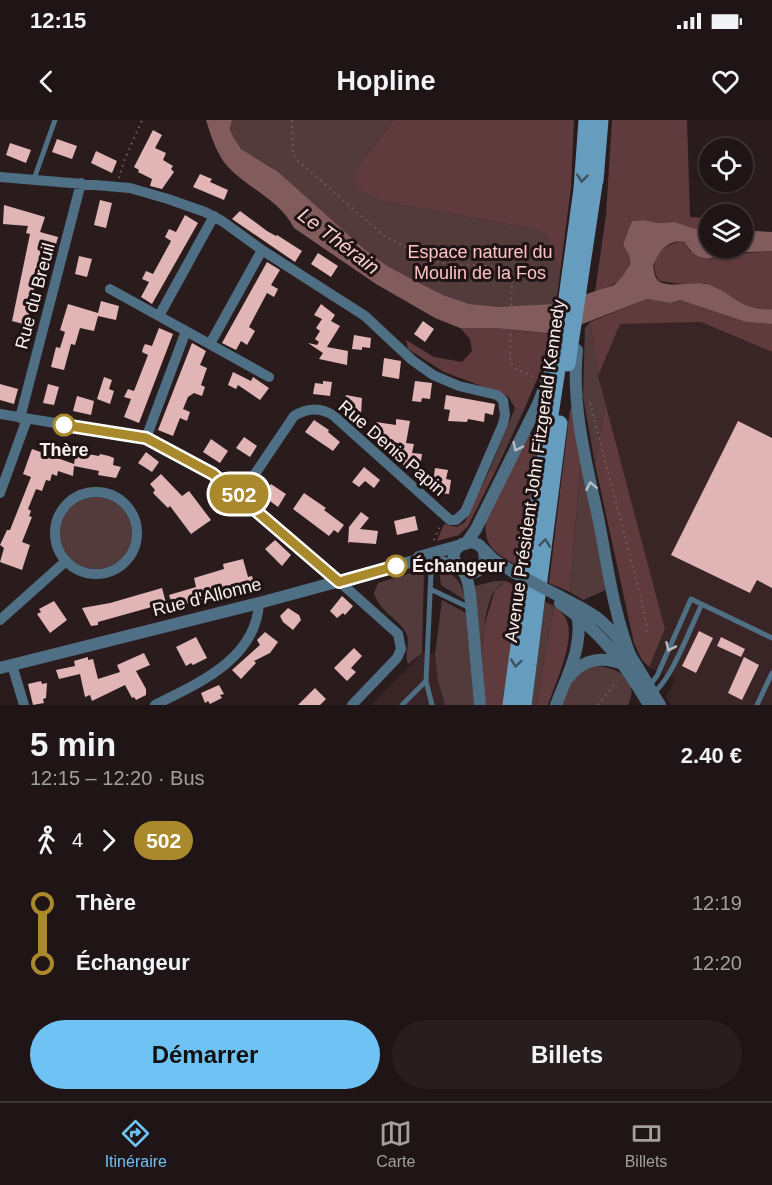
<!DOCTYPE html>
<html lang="fr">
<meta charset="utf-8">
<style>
:root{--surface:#201516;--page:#281e1f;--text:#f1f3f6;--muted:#a29fa1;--line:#3d3435;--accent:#6fc2f4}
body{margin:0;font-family:Helvetica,sans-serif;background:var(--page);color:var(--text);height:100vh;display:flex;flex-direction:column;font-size:22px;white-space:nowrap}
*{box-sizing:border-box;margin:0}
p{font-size:20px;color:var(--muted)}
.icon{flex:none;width:33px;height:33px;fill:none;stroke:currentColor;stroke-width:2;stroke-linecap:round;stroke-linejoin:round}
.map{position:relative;height:585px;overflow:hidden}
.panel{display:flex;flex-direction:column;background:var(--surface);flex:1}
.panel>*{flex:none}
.badge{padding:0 12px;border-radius:20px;font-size:21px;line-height:39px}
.buttons{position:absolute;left:699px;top:18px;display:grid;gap:12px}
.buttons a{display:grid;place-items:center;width:54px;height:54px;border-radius:50%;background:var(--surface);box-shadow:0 2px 4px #0004,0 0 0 2px var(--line);font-size:30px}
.map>.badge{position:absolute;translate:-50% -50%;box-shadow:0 0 0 3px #fff}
.legs{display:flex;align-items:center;gap:9px;height:66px;padding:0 30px;font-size:20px}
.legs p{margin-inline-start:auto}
.summary{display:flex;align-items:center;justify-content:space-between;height:102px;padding:0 30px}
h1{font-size:33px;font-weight:700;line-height:45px}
.button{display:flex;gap:12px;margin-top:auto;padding:12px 30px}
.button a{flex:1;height:69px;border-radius:36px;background:var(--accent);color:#111;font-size:24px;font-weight:700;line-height:69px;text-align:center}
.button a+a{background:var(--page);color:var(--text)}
ul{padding:0 30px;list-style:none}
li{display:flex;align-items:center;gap:21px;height:60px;font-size:22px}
li i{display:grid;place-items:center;width:9px;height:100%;margin:0 8px;background:currentColor}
li i::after{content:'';width:15px;height:15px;margin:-8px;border:4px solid;border-radius:50%;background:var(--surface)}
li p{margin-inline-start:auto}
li:first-child i{background:linear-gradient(#0000 50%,currentColor 0)}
li:last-child i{background:linear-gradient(currentColor 50%,#0000 0)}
.status{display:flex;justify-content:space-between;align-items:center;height:42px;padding:0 30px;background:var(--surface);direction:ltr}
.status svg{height:16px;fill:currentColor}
header{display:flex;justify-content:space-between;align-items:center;height:78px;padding:0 30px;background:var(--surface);font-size:27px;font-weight:700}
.tab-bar{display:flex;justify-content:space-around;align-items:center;height:84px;border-top:2px solid var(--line);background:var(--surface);font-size:16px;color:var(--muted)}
.tab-bar a{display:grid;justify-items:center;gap:3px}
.tab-bar .selected{color:var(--accent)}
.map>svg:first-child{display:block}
</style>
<div class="status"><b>12:15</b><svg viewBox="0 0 49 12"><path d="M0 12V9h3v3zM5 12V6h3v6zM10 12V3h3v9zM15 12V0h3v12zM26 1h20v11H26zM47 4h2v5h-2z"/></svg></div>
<header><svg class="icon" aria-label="back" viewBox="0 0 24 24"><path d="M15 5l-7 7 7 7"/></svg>Hopline<svg class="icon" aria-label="heart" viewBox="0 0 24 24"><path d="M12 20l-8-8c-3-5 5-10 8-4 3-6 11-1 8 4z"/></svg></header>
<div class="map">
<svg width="772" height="585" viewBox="0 0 772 585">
<rect width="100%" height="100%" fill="#2a1c1d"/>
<path fill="#392526" d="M701 202 772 232V585H671L666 577 675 559 649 547 665 509 598 256 619 204Z
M422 533 435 534 438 561 445 585H371Z"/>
<path fill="#533b3b" d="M232 0H394L365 36 385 82 536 109 547 116 560 153 556 184C529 187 496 190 469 184 451 181 435 171 419 162 408 157 396 152 386 146 348 122 312 84 279 53 262 37 224 32 232 0Z
M590 202 598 256 605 282 595 344 583 276 585 208Z
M515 288 524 290 495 352 490 349Z
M581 338 606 470 583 480 570 472Z
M60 413a36 36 0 1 1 72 0a36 36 0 1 1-72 0Z
M424 449 422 533 408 544C404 535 410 525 407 515 401 500 379 492 374 473L378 463Z
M439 449C456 453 462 464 466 481L441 465Z
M495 461H506C503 463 498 466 495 470 485 483 482 522 481 539L475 466Z
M442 480 466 493 474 585H445L438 561 435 534Z
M545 482 554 486 536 585H531Z
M593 546C616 547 641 557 628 585H562L574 556Z"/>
<path fill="#5f3b3d" d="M394 0H574L571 67 560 153 547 116 536 109 385 82 357 68 353 56 365 36Z
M612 0H687L690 97 709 98V110L692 108 675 102 658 103 644 100 632 101 623 124 630 138C630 159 611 166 595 172L606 95Z
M680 121 685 122 690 131 712 139 735 134 772 131V189L756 190 746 186 705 163 689 165 659 161C647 141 659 127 680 121Z
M647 179 670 183 680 180 746 202 772 204V232L701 202 620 204 598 256 590 202Z
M460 208H495L551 214 541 250 524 290 515 288 508 276 444 252 408 229 406 220 434 237 462 242 472 231 470 219Z
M605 282 665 509 649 547 642 540 634 523 595 344Z
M570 289 573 290 581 338 570 472 549 463Z
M528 313 540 318 520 447C498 435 482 428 486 399Z
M490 349 495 352 468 406 459 415 437 421 444 404 457 407 465 402Z
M506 461 520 468 504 585H485L481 539 484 506 495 470Z
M554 486C561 491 566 496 568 505 573 526 555 564 548 585H536Z"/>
<path fill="#825c5d" d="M206 0H232L230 9 233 17 241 29 277 51 364 129 387 146 443 175 469 184 498 187 556 184 614 165 623 156 630 144V138L623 124 632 101 644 100 658 103 675 102 692 108 709 110 710 128H742L743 115 756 111 772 112V131C760 132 746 131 734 134 713 138 697 145 685 122 669 118 658 132 653 146 654 151 655 160 660 162 673 168 695 161 707 164 733 173 742 192 772 189V204L746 202 680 180 670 183 647 179 572 208 557 212 545 213 495 208H460L435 198 376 164 294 108C280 80 249 69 228 47 217 35 211 16 206 0Z"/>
<path fill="#e1b5b5" d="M153 10 162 15 155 28 166 33 163 40 173 46 171 49 174 52 162 69 150 66 152 59 138 52 139 50 134 47Z
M57 19 77 26 72 39 52 32Z
M10 23 31 30 26 43 6 35Z
M96 31 117 41 112 53 91 43Z
M200 54 212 59 210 62 228 70 224 80 193 67Z
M100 80 112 83 106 108 94 105Z
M4 85 45 97 40 112 58 117 50 145 39 142 27 205 12 201 30 114 26 113 28 106 3 104Z
M240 91 267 111 276 116 277 115 302 131 295 142 232 99Z
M185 95 198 103 152 184 141 177 149 162 142 159 146 151 153 154 171 121 165 117 169 109 176 112Z
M318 133 338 146 331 157 311 144Z
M79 136 92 139 87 157 75 154Z
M267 142 280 150 271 165 278 169 274 177 267 173 249 207 255 211 247 225 241 221 236 230 222 223Z
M101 181 119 186 116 200 98 196 94 211 80 208 75 225 71 224 64 250 51 247 56 227 60 228 65 212 60 210 68 184 98 193Z
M321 184 335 195 331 201 340 206 327 227 348 231 347 245 319 239 323 233 308 223 317 225 319 222 315 219 320 211 316 208 322 199 314 195Z
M423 201 434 209 425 222 414 214Z
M159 208 173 214 139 303 124 297 131 279 124 277 128 269 134 271 148 235 142 232 143 228 145 224 152 226Z
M354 215 371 218 370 228 362 227V230L352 229Z
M192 223 206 231 200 245 207 248 201 265 205 267 202 276 194 273 188 277 183 289 190 292 187 301 180 298 173 316 158 310Z
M384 238 401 241 399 259 382 256Z
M233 252 251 261 253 257 269 268 260 280 238 265 236 269 228 265Z
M104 257 112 260 109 269 114 271 110 284 97 279Z
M323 261 332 262 330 276 313 274 315 263 323 264Z
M415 261 432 263 430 279 422 278 421 282 412 281Z
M0 264 18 269 14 284 0 280Z
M48 264 59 267 54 285 43 283Z
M346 275 362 278 361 294 343 292Z
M446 275 495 284 493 295 485 293 484 302 468 299 467 302 448 301 450 290 444 289Z
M77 276 94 281 91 295 73 291Z
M396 299 410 301 406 323 414 324 412 333 422 334 420 348 403 345 404 335 397 334 398 323 373 319 376 302 396 305Z
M314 300 329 310 328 312 340 322 333 331 305 312Z
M738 301 772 318V468L757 460 750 473 671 435Z
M244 317 257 326 250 337 236 328Z
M211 319 228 331 220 343 203 332Z
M32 329 74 344 76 332 99 336 100 334 109 336 114 338 113 345 121 347 116 358 98 355 99 351 74 346 73 356 58 351 57 356 52 354 50 361 46 360 42 371 36 369 28 389 31 391 29 396 32 397 22 422 30 425 22 450 0 442 4 428 0 425 7 410H10L31 357 23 354Z
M146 332 159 342 152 352 138 343Z
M364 347 380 360 374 368 365 361 359 367 352 362Z
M435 348 448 350 446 359 451 360 449 374 432 372Z
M161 354 182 376 189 371 211 400 191 414 170 386 168 388 153 373 155 370 150 364Z
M271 364 286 374 278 387 263 376Z
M304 373 326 388 324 390 344 405 338 413 334 410 329 416 293 389Z
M361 392 369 398 360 409 378 411 376 424 349 422 348 424 349 407Z
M415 396 418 410 397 415 394 401Z
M275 420 291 435 282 446 265 429Z
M243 439 248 457 252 456 255 467 173 487 169 475 196 467 194 458 224 449 223 444Z
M162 468 166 483 98 502V505L91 506 82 488 110 483Z
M342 476 353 486 345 495 343 493 337 498 330 491Z
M54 481 67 500 50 513 37 494 41 492 39 489Z
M288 488 299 495 301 500 293 510 283 502 280 496Z
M699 511 713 518 696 553 682 546Z
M265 512 278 522 270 533 254 541 256 543 241 559 232 550 260 525 257 520Z
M196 517 207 538 193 545 191 543 186 546 176 527Z
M721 517 745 529 741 537 717 526Z
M354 528 362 536 351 548 356 552 347 561 334 548Z
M144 533 150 545 136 551 146 569V575L136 580 134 577 132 578 125 565 92 581 90 575 85 577 80 554 59 559 56 550 75 546 74 541 88 537V540L93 539 98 559 120 552 117 545Z
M744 537 759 545 742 580 728 573Z
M41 561 42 564 47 563 46 578 43 579 44 583 33 585 28 564Z
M219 565 224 574 220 575 222 578 210 584 208 581 205 583 201 573Z
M315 568 326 579 320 585H298Z"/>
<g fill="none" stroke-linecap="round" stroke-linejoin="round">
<path stroke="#6e6162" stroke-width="2" stroke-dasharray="1.5 4.5" stroke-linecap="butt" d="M292 0 293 34 297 40 383 115 429 139 440 143 501 147 511 151 512 157 510 241 514 248 536 258
M119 58 124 41 142 0
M590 283 641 478 647 507 646 516
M434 420 440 406
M598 585 617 561"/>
<path stroke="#4e6f84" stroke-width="5" d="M34 59 55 0
M429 442 431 453 426 561 432 585
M430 469 470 488
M649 566 657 556 691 479 772 518
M654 572C672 559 691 506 702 484
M402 585 426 561
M757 585 772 553"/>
<path stroke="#4e6f84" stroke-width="10" d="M0 57 130 68 168 79 205 92 222 101 262 130 365 196 412 240 433 255 459 266 497 275 503 280 505 295 503 304 465 392 456 400H450L334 296C321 287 307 288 294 296L240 376
M110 169 269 257
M159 196 214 96
M210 224 262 130
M0 294 146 318 213 354 351 472 398 514 401 529 397 538 352 585
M20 298 81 63
M146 318 186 211
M55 413a41 41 0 1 1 82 0a41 41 0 1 1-82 0Z
M0 373 27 299
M0 500 66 441
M12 545 24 585
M155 585C199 563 256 539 259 483"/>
<path stroke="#4e6f84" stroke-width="12" d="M577 230C571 288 587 345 599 402 608 449 614 496 632 540
M467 422 476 409 538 284 554 242
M462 424C447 435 455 442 464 453 468 459 469 467 470 473L480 585
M419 437 472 422 479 425 494 440 515 453
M463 452C478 457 489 445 483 429
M559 476C573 484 588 490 600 500 626 522 642 556 660 585
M560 483C601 512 624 542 649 585
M0 548 259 483 410 442 434 440 456 446
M569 557C584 538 604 536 625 545
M556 585C567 556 584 525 577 494"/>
<path stroke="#669cbe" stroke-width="15" d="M596 61 601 0
M568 244 597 51
M510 585 536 393 558 249 561 214 581 69 586 0
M524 585 560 303"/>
<path stroke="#4e6f84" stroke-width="12" d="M515 453 559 476"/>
</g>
<defs><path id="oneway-chevron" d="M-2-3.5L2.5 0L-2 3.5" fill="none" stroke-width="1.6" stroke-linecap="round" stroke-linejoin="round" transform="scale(1.5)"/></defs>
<g stroke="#405160">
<use href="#oneway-chevron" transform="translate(582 58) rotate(96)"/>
<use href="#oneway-chevron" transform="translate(545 423) rotate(-83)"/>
<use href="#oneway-chevron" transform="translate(516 543) rotate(98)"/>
</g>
<g stroke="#b5bcc5">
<use href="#oneway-chevron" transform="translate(517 327) rotate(116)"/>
<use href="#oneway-chevron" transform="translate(591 366) rotate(-101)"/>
<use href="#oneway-chevron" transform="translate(670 527) rotate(114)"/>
</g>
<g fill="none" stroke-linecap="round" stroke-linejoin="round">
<defs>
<path id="line-1" d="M64 305 146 318 213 354 339 462 396 446"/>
</defs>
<use href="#line-1" stroke="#fff" stroke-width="14"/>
<use href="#line-1" stroke="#aa892c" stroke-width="9"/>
</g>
<g fill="#fff" stroke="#aa892c" stroke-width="3">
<circle cx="64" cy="305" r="10"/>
<circle cx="396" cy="446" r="10"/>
</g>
<g text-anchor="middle" stroke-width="6" stroke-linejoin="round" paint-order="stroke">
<g font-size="18" fill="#fdc4c5" stroke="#201314">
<text x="480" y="138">Espace naturel du<tspan x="480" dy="21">Moulin de la Fos</tspan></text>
</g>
<g font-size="18" fill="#faf0f0" stroke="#201314">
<text transform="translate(35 176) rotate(-75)" y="6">Rue du Breuil</text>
<text transform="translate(392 328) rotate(41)" y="6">Rue Denis Papin</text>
<text transform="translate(535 351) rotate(-82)" y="6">Avenue Président John Fitzgerald Kennedy</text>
<text transform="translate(207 477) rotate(-14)" y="6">Rue d'Allonne</text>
</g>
<g font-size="18" font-weight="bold" fill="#faf0f0" stroke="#201314">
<text x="64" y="336">Thère</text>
<text x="412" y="452" text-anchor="start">Échangeur</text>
</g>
<g font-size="20" font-style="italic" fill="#f8cdce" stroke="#201314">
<text transform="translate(339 121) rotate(37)" y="7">Le Thérain</text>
</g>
</g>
</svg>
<div class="buttons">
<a><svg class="icon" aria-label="locate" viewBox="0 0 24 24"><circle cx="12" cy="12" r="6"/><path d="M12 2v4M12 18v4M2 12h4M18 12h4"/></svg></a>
<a><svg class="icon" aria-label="layers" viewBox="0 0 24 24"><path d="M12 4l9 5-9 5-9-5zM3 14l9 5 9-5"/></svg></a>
</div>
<b class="badge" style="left:239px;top:374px;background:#aa892c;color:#fff">502</b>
</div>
<section class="panel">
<div class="summary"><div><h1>5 min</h1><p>12:15 – 12:20 · Bus</p></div><b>2.40 €</b></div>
<div class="legs"><svg class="icon" aria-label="walk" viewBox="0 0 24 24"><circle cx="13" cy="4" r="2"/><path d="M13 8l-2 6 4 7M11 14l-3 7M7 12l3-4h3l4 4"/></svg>4<svg class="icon" aria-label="forward" viewBox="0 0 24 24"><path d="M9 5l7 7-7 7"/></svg><b class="badge" style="background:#aa892c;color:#fff">502</b></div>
<ul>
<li><i style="color:#aa892c"></i><b>Thère</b><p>12:19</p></li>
<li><i style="color:#aa892c"></i><b>Échangeur</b><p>12:20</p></li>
</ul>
<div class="button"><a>Démarrer</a><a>Billets</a></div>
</section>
<nav class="tab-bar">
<a class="selected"><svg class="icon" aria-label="directions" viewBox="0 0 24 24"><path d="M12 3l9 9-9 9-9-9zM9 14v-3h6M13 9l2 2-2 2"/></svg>Itinéraire</a>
<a><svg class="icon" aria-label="map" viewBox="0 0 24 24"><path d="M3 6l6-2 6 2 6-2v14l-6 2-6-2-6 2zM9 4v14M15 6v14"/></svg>Carte</a>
<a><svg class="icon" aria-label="tickets" viewBox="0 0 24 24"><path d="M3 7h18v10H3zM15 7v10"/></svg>Billets</a>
</nav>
